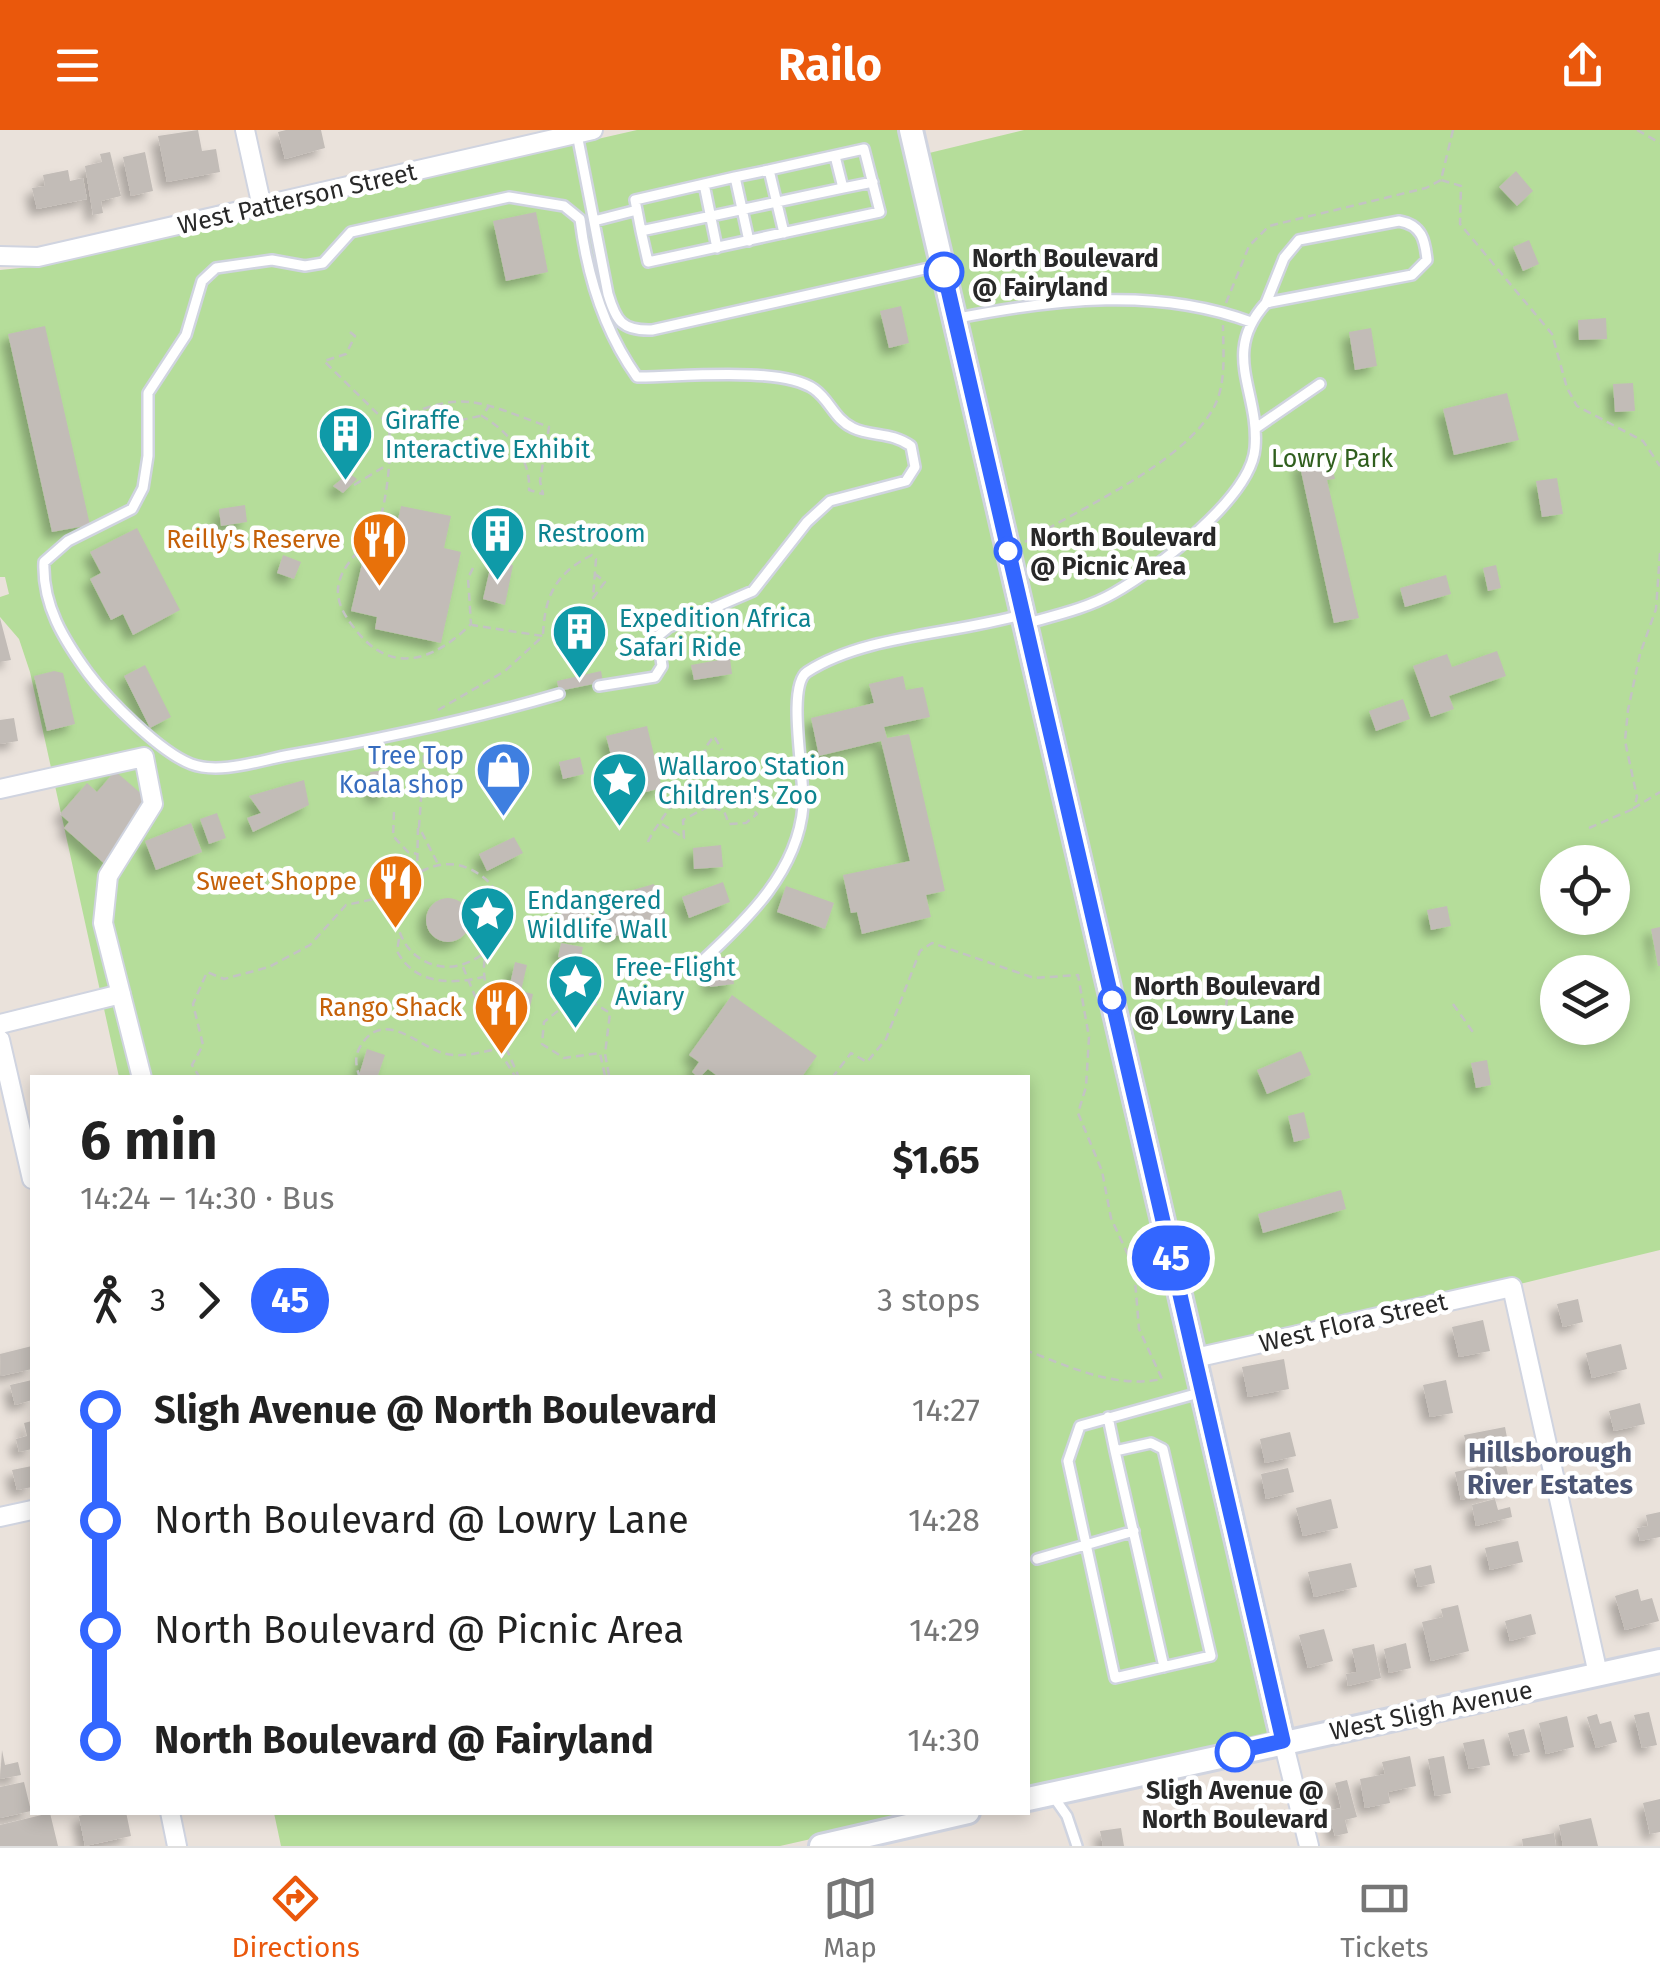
<!DOCTYPE html>
<meta charset="utf-8">
<style>
:root{--surface:#fff;--page:#f2f2f2;--text:#222;--muted:#767676;--line:#e0e0e0;--accent:#ea580c}
body{margin:0;font-family:"Fira Sans",sans-serif;background:var(--page);color:var(--text);height:100vh;display:flex;flex-direction:column;font-size:38px;white-space:nowrap}
*{box-sizing:border-box;margin:0}
p{font-size:32px;color:var(--muted)}
.icon{flex:none;width:55px;height:55px;fill:none;stroke:currentColor;stroke-width:2;stroke-linecap:round;stroke-linejoin:round}
.map{position:relative;flex:1;overflow:hidden}
.panel{position:absolute;left:30px;top:945px;width:1000px;height:740px;display:flex;flex-direction:column;background:var(--surface);border-radius:0px;box-shadow:0 5px 15px #0003}
.panel>*{flex:none}
.badge{padding:0 20px;border-radius:32px;font-size:35px;line-height:65px}
.buttons{position:absolute;left:1540px;top:715px;display:grid;gap:20px}
.buttons a{display:grid;place-items:center;width:90px;height:90px;border-radius:50%;background:var(--surface);box-shadow:0 5px 15px #0003;font-size:50px}
.map>.badge{position:absolute;translate:-50% -50%;box-shadow:0 0 0 5px #fff}
.legs{display:flex;align-items:center;gap:15px;height:110px;padding:0 50px;font-size:32px}
.legs p{margin-inline-start:auto}
.overview{display:flex;align-items:center;justify-content:space-between;height:170px;padding:0 50px}
h1{font-size:55px;font-weight:700;line-height:75px}
ul{padding:0 50px;list-style:none}
li{display:flex;align-items:center;gap:35px;height:110px;font-size:38px}
li i{display:grid;place-items:center;width:15px;height:100%;margin:0 12px;background:currentColor}
li i::after{content:'';width:25px;height:25px;margin:-12px;border:8px solid;border-radius:50%;background:var(--surface)}
li p{margin-inline-start:auto}
li:first-child i{background:linear-gradient(#0000 50%,currentColor 0)}
li:last-child i{background:linear-gradient(currentColor 50%,#0000 0)}
header{display:flex;justify-content:space-between;align-items:center;height:130px;padding:0 50px;background:var(--accent);color:#fff;font-size:45px;font-weight:700}
.tab-bar{display:flex;justify-content:space-around;align-items:center;height:140px;border-top:2px solid var(--line);background:var(--surface);font-size:28px;color:var(--muted)}
.tab-bar a{display:grid;justify-items:center;gap:5px}
.tab-bar .on{color:var(--accent)}
.map>svg:first-child{display:block}
</style>
<header><svg class="icon" aria-label="menu" viewBox="0 0 24 24"><path d="M4 6h16M4 12h16M4 18h16"/></svg>Railo<svg class="icon" aria-label="share" viewBox="0 0 24 24"><path d="M12 15V3M7 8l5-5 5 5M5 13v7h14v-7"/></svg></header>
<div class="map">
<svg width="1660" height="1716" viewBox="0 0 1660 1716">
<defs>
<filter id="shadow"><feDropShadow dx="-7" dy="7" stdDeviation="5" flood-color="#0004"/></filter>
</defs>
<rect width="100%" height="100%" fill="#eae2db"/>
<path fill="#b5dd9a" fill-rule="evenodd" d="M637 0H902L1273 1603 1028 1659V948L119 947 30 542 19 509 0 487V467L9 464 5 447H0V140L40 136Z
M1024 0H1660V1120L1201 1231 925 24ZM1558 732H1612V788H1558ZM1558 842H1612V898H1558Z
M274 1683H926L780 1716H281Z"/>
<path fill="#c2bcb7" filter="url(#shadow)" d="M198 0 202 21 216 19 220 42 167 52 158 6Z
M286 0H321L325 18 285 29 278 2Z
M110 22 121 66 101 71 103 83 93 85 85 36 102 32 100 24Z
M145 22 153 61 131 66 123 27Z
M68 40 70 51 83 48 87 69 37 79 32 58 45 56 43 45Z
M1516 41 1533 61 1517 76 1499 57Z
M536 82 548 142 506 151 493 91Z
M1529 110 1539 134 1523 141 1513 117Z
M901 176 909 213 889 218 880 181Z
M1606 188 1607 209 1579 210 1578 190Z
M45 196 90 395 52 402 8 204Z
M1371 198 1377 236 1355 240 1349 202Z
M1633 253 1635 281 1615 282 1613 254Z
M1507 263 1519 310 1454 325 1443 279Z
M1330 325 1335 349 1327 350 1359 488 1334 493 1299 332Z
M349 343 357 349 343 363 333 356Z
M1557 348 1563 384 1542 387 1536 351Z
M245 375 247 392 221 396 219 379Z
M401 376 451 386 444 418 461 422 441 513 375 499 377 487 351 481 364 425 389 430Z
M137 398 180 480 133 505 123 484 111 490 90 449 101 443 90 422Z
M283 425 301 432 294 449 277 443Z
M492 430 513 435 505 475 483 469Z
M1496 435 1501 458 1488 461 1483 438Z
M1446 445 1451 464 1405 477 1400 458Z
M0 488 11 530 0 532Z
M1497 521 1506 546 1449 566 1454 579 1431 587 1413 536 1447 524 1452 537Z
M730 528 732 544 694 550 691 535Z
M145 535 171 587 150 598 124 546Z
M54 541 63 543 75 594 47 601 34 546Z
M601 541 603 552 559 561 557 551Z
M903 546 906 560 923 557 930 587 884 597 887 608 909 604 945 761 926 765 931 787 862 804 857 782 851 783 843 745 910 731 881 611 819 626 811 588 874 573 869 554Z
M1403 569 1410 589 1376 601 1369 581Z
M14 588 18 611 0 614V590Z
M647 596 662 658 622 668 606 606Z
M580 627 584 644 563 649 559 632Z
M385 640 387 665 372 666 370 642Z
M115 641 151 672 106 735 64 698 69 692 60 684 87 653 97 662Z
M304 650 309 675 253 702 247 688 261 683 249 666Z
M217 683 226 708 209 714 200 689Z
M191 693 202 722 156 740 145 711Z
M514 707 523 723 487 741 479 724Z
M721 715 723 737 694 739 693 718Z
M723 752 730 772 689 788 682 767Z
M654 754 668 791 609 808 597 770Z
M786 756 834 773 825 799 777 782Z
M426 790a22 22 0 1 1 44 0a22 22 0 1 1-44 0Z
M586 771 596 799 570 808 560 780Z
M1447 776 1451 796 1431 800 1427 780Z
M1660 797V836H1658L1651 799Z
M561 813 583 817 580 832 558 827Z
M730 826 734 854 710 857 707 829Z
M515 832 527 835 521 861 533 864 527 891 503 885Z
M732 865 817 926 801 948H720L708 939 699 948 692 942 699 932 689 925Z
M367 919 385 925 377 948 359 945Z
M1301 921 1311 945 1267 964 1257 940Z
M1487 930 1491 955 1476 958 1471 933Z
M1304 982 1310 1008 1294 1012 1288 986Z
M1341 1060 1346 1079 1263 1103 1258 1084Z
M1578 1169 1583 1192 1563 1197 1557 1174Z
M1483 1190 1490 1221 1459 1227 1452 1197Z
M1621 1214 1627 1239 1592 1248 1586 1223Z
M32 1216V1239L1 1246 0 1224Z
M1284 1229 1289 1259 1248 1267 1242 1237Z
M32 1250V1270L15 1275 10 1255Z
M1446 1250 1453 1283 1430 1287 1423 1255Z
M1640 1273 1645 1294 1614 1301 1609 1281Z
M32 1291V1319L19 1322 16 1309 27 1306 24 1293Z
M1505 1297 1509 1318 1469 1326 1464 1305Z
M1290 1302 1296 1326 1265 1333 1260 1309Z
M1505 1331 1511 1358 1461 1370 1455 1342Z
M32 1336V1357L17 1360 12 1340Z
M1288 1338 1294 1362 1266 1369 1261 1344Z
M1331 1369 1338 1398 1303 1406 1296 1378Z
M1495 1369 1498 1380 1510 1377 1512 1387 1476 1396 1472 1375Z
M1660 1382V1407L1640 1411 1637 1398 1648 1396 1646 1385Z
M1518 1411 1523 1432 1490 1440 1485 1418Z
M1351 1433 1357 1457 1314 1467 1308 1442Z
M1431 1435 1435 1453 1418 1457 1414 1439Z
M1638 1459 1641 1471 1652 1468 1659 1491 1625 1500 1615 1466Z
M1458 1475 1469 1521 1431 1531 1422 1492 1443 1487 1441 1479Z
M1531 1484 1536 1504 1510 1511 1505 1491Z
M1324 1499 1333 1531 1308 1538 1299 1505Z
M1406 1513 1411 1538 1389 1543 1384 1519Z
M1374 1514 1381 1548 1348 1556 1346 1544 1357 1542 1352 1519Z
M1649 1582 1657 1615 1642 1618 1634 1585Z
M1597 1584 1600 1594 1611 1591 1617 1612 1596 1618 1587 1587Z
M1567 1586 1574 1617 1546 1624 1539 1593Z
M1524 1599 1530 1622 1514 1626 1508 1603Z
M1484 1609 1490 1635 1469 1639 1463 1613Z
M2 1620 5 1635 18 1632 21 1645 0 1649Z
M1410 1626 1416 1656 1388 1662 1390 1673 1365 1678 1360 1649 1385 1644 1382 1632Z
M1444 1626 1451 1663 1435 1666 1428 1629Z
M1347 1650 1357 1687 1345 1690 1348 1703 1335 1706 1328 1681 1341 1678 1335 1653Z
M24 1652 31 1681 0 1688V1657Z
M1660 1669V1702L1650 1704 1643 1673Z
M93 1682H126L131 1706 85 1716 79 1686Z
M50 1683 58 1716H0V1695Z
M1591 1688 1598 1716H1563L1559 1695Z
M1121 1698 1124 1716H1103L1100 1701Z
M1554 1703 1556 1716H1523L1522 1709Z"/>
<g fill="none" stroke-linecap="round" stroke-linejoin="round">
<defs>
<path id="lane" d="M577 4 608 164C616 191 622 201 652 200L942 135
M769 40 864 19 880 82 648 132 641 101 843 58 835 26
M735 47 769 40 784 103
M704 54 717 118
M843 58 873 52
M594 91 637 80
M641 101 635 70 735 47 749 111
M958 188C1055 169 1158 157 1251 192
M1256 298 1320 254
M1028 493C1057 485 1088 478 1114 463 1156 439 1251 368 1255 318 1260 261 1220 224 1266 173L1412 145 1427 130C1425 110 1422 95 1399 91L1299 110 1284 128 1266 173
M559 564C470 590 381 609 290 625 261 630 220 645 191 634 160 622 108 570 88 543 64 510 42 475 44 432L68 411 132 379 143 358 148 326V263L186 205 202 151 216 138 272 130 305 136 323 133 351 102 509 67 564 76 580 89C587 145 605 202 637 247 679 247 781 236 814 259 830 270 834 289 853 298 872 307 892 302 911 316L915 337 906 351 830 371 807 392 753 461 669 497 658 506 662 536 655 547 599 556
M702 831C747 790 798 741 803 676 805 648 786 556 807 542 864 505 955 504 1020 485
M1108 1287 1115 1321 1151 1313 1163 1319 1211 1526 1115 1548 1068 1331 1080 1296 1199 1263
M1115 1321 1164 1537
M1037 1429 1134 1401
M1053 1666 1067 1686 1077 1716"/>
<path id="street" d="M245 0 262 77
M0 126 38 127 593 0
M0 659 144 627 153 674 108 746 103 793 142 948
M0 894 121 864
M0 910 32 1049
M1195 1228 1512 1157 1598 1544
M0 1387 32 1380
M1283 1611 1309 1716
M170 1682 177 1716"/>
<path id="secondary" d="M911 0 1283 1611
M1028 1669 1660 1531
M821 1716 968 1682"/>
</defs>
<use href="#lane" stroke="#d0d4e0" stroke-width="14"/>
<use href="#street" stroke="#d0d4e0" stroke-width="22"/>
<use href="#secondary" stroke="#d0d4e0" stroke-width="28"/>
<path stroke="#c3c3c3" stroke-width="2.5" stroke-dasharray="8 5" stroke-linecap="butt" d="M1453 0 1441 50 1461 56 1460 94 1552 204 1567 258 1577 276 1643 311 1660 336
M1637 0 1660 13
M1226 173 1249 116 1269 96 1426 58 1441 50
M350 202 355 206 346 224 324 231 387 293
M447 293 480 286
M354 355 387 335
M1025 412C1080 378 1181 335 1213 279 1227 254 1223 223 1223 195
M1660 423 1656 479 1640 524 1628 580 1625 611 1637 667 1634 678 1660 662
M473 438 468 448 471 494C434 531 391 546 355 499 347 489 339 477 338 464 336 434 369 417 379 392 387 370 393 316 388 294 463 258 474 270 549 297L540 351 543 364 529 360C531 328 508 301 482 286L489 276
M543 504C545 465 556 443 592 425L596 429 593 468 605 452 594 443
M438 580 505 541 543 506 472 495
M425 612 419 697 438 734
M394 682 393 706 408 722 417 724
M662 694 684 708 683 690 709 676 724 681 729 694 746 693 757 684 747 673 758 661 759 645 746 638 733 647 717 643
M1589 698 1633 679
M648 712C651 701 695 644 706 634L705 618 714 606 722 620
M417 744 418 698
M399 809 397 821C414 854 450 855 483 847
M463 837 494 912 516 948
M579 864 610 883 605 924 609 945 605 946 600 923 564 928 542 914 544 892Z
M1453 874 1475 905
M1225 889 1228 855
M506 918 518 945
M200 948 192 935 203 915 193 874 207 842 224 849 269 837 310 815 346 775 374 769 416 733
M360 948C356 937 354 927 360 917 382 878 416 914 442 923 463 929 485 921 505 917 497 893 485 866 484 841 482 806 527 768 470 739 455 732 439 733 424 740 406 748 399 765 396 784 399 831 446 853 484 823
M503 948H525
M609 948H636
M832 948 851 923 867 932 886 909 920 821 932 813 1034 848 1078 845 1089 907 1086 957 1078 983 1102 1041 1111 1088 1134 1138 1139 1199 1162 1249C1116 1259 1070 1237 1028 1221"/>
<use href="#lane" stroke="#fff" stroke-width="9"/>
<use href="#street" stroke="#fff" stroke-width="18"/>
<use href="#secondary" stroke="#fff" stroke-width="22"/>
</g>
<g fill="none" stroke-linecap="round" stroke-linejoin="round">
<defs>
<path id="line-1" d="M944 142 1283 1611 1235 1622"/>
</defs>
<use href="#line-1" stroke="#fff" stroke-width="22"/>
<use href="#line-1" stroke="#36f" stroke-width="15"/>
</g>
<defs>
<symbol id="building-pin" viewBox="-11 -11 22 30"><path d="M0 17L-7.5 6A9.5 9.5 0 1 1 7.5 6Z" fill="#0f9aa8" stroke="#fff"/><path d="M-4-6H4V6H1V3H-1V6H-4ZM-2.5-4.3h1.7v1.8h-1.7ZM.8-4.3h1.7v1.8H.8ZM-2.5-1h1.7V.8h-1.7ZM.8-1h1.7V.8H.8Z" fill="#fff"/></symbol>
<symbol id="restaurant-pin" viewBox="-11 -11 22 30"><path d="M0 17L-7.5 6A9.5 9.5 0 1 1 7.5 6Z" fill="#e8710a" stroke="#fff"/><path d="M-5-6h1v4h1v-4h1v4h1v-4h1v5L-1.5 .5V6h-2V.5L-5-1ZM5-6V6H3V1.5H1.5Q1.5-4 5-6Z" fill="#fff"/></symbol>
<symbol id="shop-pin" viewBox="-11 -11 22 30"><path d="M0 17L-7.5 6A9.5 9.5 0 1 1 7.5 6Z" fill="#3f7fe0" stroke="#fff"/><path d="M-5-2.5h2.3a2.7 3.5 0 0 1 5.4 0H5L5.5 6h-11ZM-1.5-2.5h3a1.5 2.3 0 0 0-3 0Z" fill="#fff"/></symbol>
<symbol id="sight-pin" viewBox="-11 -11 22 30"><path d="M0 17L-7.5 6A9.5 9.5 0 1 1 7.5 6Z" fill="#0f9aa8" stroke="#fff"/><path d="M0-6L1.8-2.2L6-1.7L2.9 1.2L3.7 5.4L0 3.3L-3.7 5.4L-2.9 1.2L-6-1.7L-1.8-2.2Z" fill="#fff"/></symbol>
</defs>
<g fill-rule="evenodd">
<use href="#building-pin" x="314" y="272" width="63" height="86"/>
<use href="#building-pin" x="466" y="372" width="63" height="86"/>
<use href="#restaurant-pin" x="348" y="378" width="63" height="86"/>
<use href="#building-pin" x="548" y="470" width="63" height="86"/>
<use href="#shop-pin" x="472" y="608" width="63" height="86"/>
<use href="#sight-pin" x="588" y="618" width="63" height="86"/>
<use href="#restaurant-pin" x="364" y="720" width="63" height="86"/>
<use href="#sight-pin" x="456" y="752" width="63" height="86"/>
<use href="#sight-pin" x="544" y="820" width="63" height="86"/>
<use href="#restaurant-pin" x="470" y="846" width="63" height="86"/>
</g>
<g fill="#fff" stroke="#36f" stroke-width="5">
<circle cx="944" cy="142" r="18"/>
<circle cx="1008" cy="421" r="12"/>
<circle cx="1112" cy="870" r="12"/>
<circle cx="1235" cy="1622" r="18"/>
</g>
<g text-anchor="middle" stroke-width="9" stroke-linejoin="round" paint-order="stroke">
<g font-size="25" fill="#282828" stroke="#fff">
<text transform="translate(297 68) rotate(-13)" y="9">West Patterson Street</text>
<text transform="translate(1353 1192) rotate(-13)" y="9">West Flora Street</text>
<text transform="translate(1431 1580) rotate(-12)" y="9">West Sligh Avenue</text>
</g>
<g font-size="25" font-weight="bold" fill="#282828" stroke="#fff" text-anchor="start">
<text x="972" y="137">North Boulevard<tspan x="972" dy="29">@ Fairyland</tspan></text>
<text x="1030" y="416">North Boulevard<tspan x="1030" dy="29">@ Picnic Area</tspan></text>
<text x="1134" y="865">North Boulevard<tspan x="1134" dy="29">@ Lowry Lane</tspan></text>
<text x="1235" y="1669" text-anchor="middle">Sligh Avenue @<tspan x="1235" dy="29">North Boulevard</tspan></text>
</g>
<g font-size="25" fill="#0d838f" stroke="#fff" text-anchor="start">
<text x="385" y="299">Giraffe<tspan x="385" dy="29">Interactive Exhibit</tspan></text>
<text x="537" y="412">Restroom</text>
<text x="619" y="497">Expedition Africa<tspan x="619" dy="29">Safari Ride</tspan></text>
<text x="658" y="645">Wallaroo Station<tspan x="658" dy="29">Children's Zoo</tspan></text>
<text x="527" y="779">Endangered<tspan x="527" dy="29">Wildlife Wall</tspan></text>
<text x="615" y="846">Free-Flight<tspan x="615" dy="29">Aviary</tspan></text>
</g>
<g font-size="25" fill="#305f1e" stroke="#fff">
<text x="1332" y="337">Lowry Park</text>
</g>
<g font-size="25" fill="#c56008" stroke="#fff" text-anchor="end">
<text x="341" y="418">Reilly's Reserve</text>
<text x="357" y="760">Sweet Shoppe</text>
<text x="462" y="886">Rango Shack</text>
</g>
<g font-size="25" fill="#366cbe" stroke="#fff" text-anchor="end">
<text x="464" y="634">Tree Top<tspan x="464" dy="29">Koala shop</tspan></text>
</g>
<g font-size="28" font-weight="bold" fill="#4c5675" stroke="#fff">
<text x="1550" y="1332">Hillsborough<tspan x="1550" dy="32">River Estates</tspan></text>
</g>
</g>
</svg>
<div class="buttons">
<a><svg class="icon" aria-label="locate" viewBox="0 0 24 24"><circle cx="12" cy="12" r="6"/><path d="M12 2v4M12 18v4M2 12h4M18 12h4"/></svg></a>
<a><svg class="icon" aria-label="layers" viewBox="0 0 24 24"><path d="M12 4l9 5-9 5-9-5zM3 14l9 5 9-5"/></svg></a>
</div>
<b class="badge" style="left:1171px;top:1128px;background:#36f;color:#fff">45</b>
<section class="panel">
<div class="overview"><div><h1>6 min</h1><p>14:24 – 14:30 · Bus</p></div><b>$1.65</b></div>
<div class="legs"><svg class="icon" aria-label="walk" viewBox="0 0 24 24"><circle cx="13" cy="4" r="2"/><path d="M13 8l-2 6 4 7M11 14l-3 7M7 12l3-4h3l4 4"/></svg>3<svg class="icon" aria-label="forward" viewBox="0 0 24 24"><path d="M9 5l7 7-7 7"/></svg><b class="badge" style="background:#36f;color:#fff">45</b><p>3 stops</p></div>
<ul>
<li><i style="color:#36f"></i><b>Sligh Avenue @ North Boulevard</b><p>14:27</p></li>
<li><i style="color:#36f"></i><span>North Boulevard @ Lowry Lane</span><p>14:28</p></li>
<li><i style="color:#36f"></i><span>North Boulevard @ Picnic Area</span><p>14:29</p></li>
<li><i style="color:#36f"></i><b>North Boulevard @ Fairyland</b><p>14:30</p></li>
</ul>
</section>
</div>
<nav class="tab-bar">
<a class="on"><svg class="icon" aria-label="directions" viewBox="0 0 24 24"><path d="M12 3l9 9-9 9-9-9zM9 14v-3h6M13 9l2 2-2 2"/></svg>Directions</a>
<a><svg class="icon" aria-label="map" viewBox="0 0 24 24"><path d="M3 6l6-2 6 2 6-2v14l-6 2-6-2-6 2zM9 4v14M15 6v14"/></svg>Map</a>
<a><svg class="icon" aria-label="tickets" viewBox="0 0 24 24"><path d="M3 7h18v10H3zM15 7v10"/></svg>Tickets</a>
</nav>
